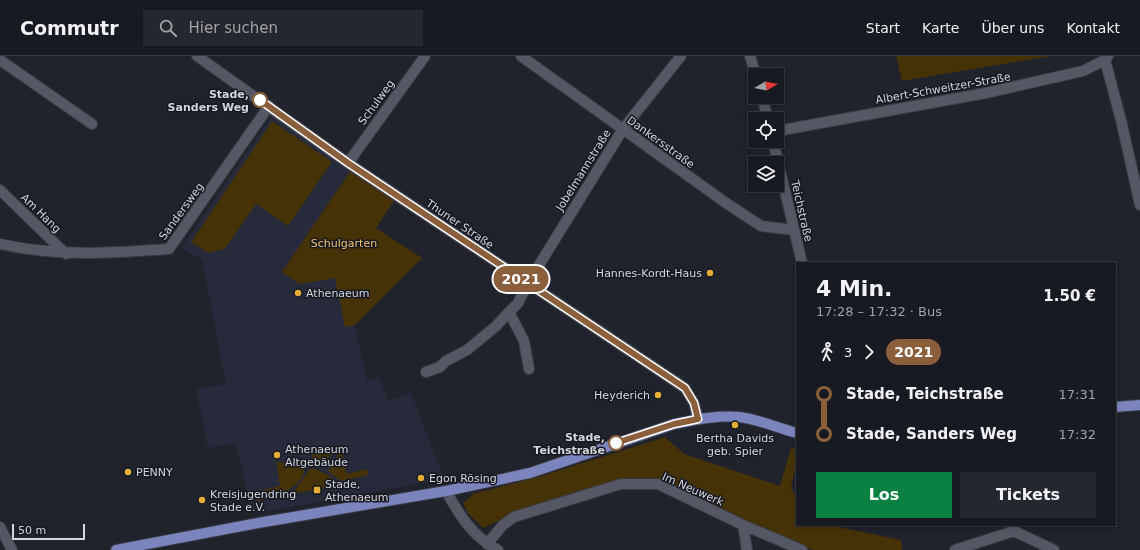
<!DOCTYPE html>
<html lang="de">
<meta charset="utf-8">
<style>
:root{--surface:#181a21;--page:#25272e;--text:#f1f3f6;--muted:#9fa1a5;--line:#36383f;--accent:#0b8043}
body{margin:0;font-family:"DejaVu Sans",sans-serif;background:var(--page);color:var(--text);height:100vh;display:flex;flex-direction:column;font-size:15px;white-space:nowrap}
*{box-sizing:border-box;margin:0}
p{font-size:13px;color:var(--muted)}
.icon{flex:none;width:22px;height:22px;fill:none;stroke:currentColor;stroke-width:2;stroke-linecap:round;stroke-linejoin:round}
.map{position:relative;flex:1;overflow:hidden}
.sheet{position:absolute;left:796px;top:206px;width:320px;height:264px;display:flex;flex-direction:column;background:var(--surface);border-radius:0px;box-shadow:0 2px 6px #0003,0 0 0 1px var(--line)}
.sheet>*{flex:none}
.badge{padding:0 8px;border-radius:13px;font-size:14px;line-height:26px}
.needle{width:26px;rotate:81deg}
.buttons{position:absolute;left:748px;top:12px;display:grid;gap:8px}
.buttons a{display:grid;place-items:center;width:36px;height:36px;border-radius:0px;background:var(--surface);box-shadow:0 2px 6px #0003,0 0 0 1px var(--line);font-size:20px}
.scale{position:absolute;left:12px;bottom:10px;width:73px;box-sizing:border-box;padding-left:4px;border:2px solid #d4d6dd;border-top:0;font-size:11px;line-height:14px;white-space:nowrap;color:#d4d6dd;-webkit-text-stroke:3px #161822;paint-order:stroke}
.map>.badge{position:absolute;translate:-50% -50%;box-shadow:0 0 0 2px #fff}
.legs{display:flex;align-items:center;gap:6px;height:44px;padding:0 20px;font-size:13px}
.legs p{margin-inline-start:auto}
.head{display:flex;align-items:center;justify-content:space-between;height:68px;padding:0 20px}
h1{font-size:22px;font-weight:800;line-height:30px}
.button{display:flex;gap:8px;margin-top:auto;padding:8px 20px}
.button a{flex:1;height:46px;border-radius:0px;background:var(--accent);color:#fff;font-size:16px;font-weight:800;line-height:46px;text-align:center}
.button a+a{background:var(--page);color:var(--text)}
ul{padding:0 20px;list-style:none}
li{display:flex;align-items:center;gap:14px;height:40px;font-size:15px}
li i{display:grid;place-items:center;width:6px;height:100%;margin:0 5px;background:currentColor}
li i::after{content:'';width:10px;height:10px;margin:-5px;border:3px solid;border-radius:50%;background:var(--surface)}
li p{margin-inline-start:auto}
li:first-child i{background:linear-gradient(#0000 50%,currentColor 0)}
li:last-child i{background:linear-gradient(currentColor 50%,#0000 0)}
header{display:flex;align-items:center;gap:24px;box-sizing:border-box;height:56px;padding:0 20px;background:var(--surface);border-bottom:1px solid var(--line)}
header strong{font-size:19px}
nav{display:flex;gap:22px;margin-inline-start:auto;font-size:14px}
.search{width:280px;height:36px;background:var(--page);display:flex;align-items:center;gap:10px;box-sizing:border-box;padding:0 14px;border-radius:0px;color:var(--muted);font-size:15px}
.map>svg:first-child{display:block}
</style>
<header>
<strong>Commutr</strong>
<div class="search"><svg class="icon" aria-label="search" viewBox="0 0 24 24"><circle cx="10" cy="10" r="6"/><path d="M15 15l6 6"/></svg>Hier suchen</div>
<nav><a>Start</a><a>Karte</a><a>Über uns</a><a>Kontakt</a></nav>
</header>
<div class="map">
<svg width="1140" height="494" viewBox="0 0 1140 494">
<rect width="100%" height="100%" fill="#20222c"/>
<path fill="#272a3a" d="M274 61 395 143 376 172 422 202 355 269 367 325 379 321 388 345 411 336 444 423 252 458 236 387 208 392 196 333 226 328 202 204 181 192 270 62Z"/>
<path fill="#463207" d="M896 0H1051L902 25Z
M272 65 332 106 288 170 256 148 225 193 208 197 191 186Z
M351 114 395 143 376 172 422 202 355 269 345 271 335 222 300 228 282 216Z
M665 381 684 398 780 430 791 392 797 393V404L791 432 797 441V469H829L901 484 902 494H815L797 489 659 425H614L514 458 483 472 468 457 463 447 473 438 542 420Z
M337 390 322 411 313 404 311 398 318 396 319 394Z
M342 393 346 418 367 413 368 419 341 425 328 415Z
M298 404 306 406C305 432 278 441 257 445L255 436 280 430 276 405 279 407Z
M313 412 328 419 341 429 292 438 309 414Z"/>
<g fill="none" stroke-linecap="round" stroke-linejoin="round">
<defs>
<path id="minor" d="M197 0 348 107 685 332 694 347 698 363
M521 0 726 147 761 170 794 174
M750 0 756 19
M0 4 92 68
M1105 4 1121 64 1140 149
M762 41 768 63
M777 75 986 37 1083 15 1105 4 1108 0
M773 85 802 207
M348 107 425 0
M0 134 66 198
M0 188C58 201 111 197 169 193L269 50
M509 256 524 285 529 313
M426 316 440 311 446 305 467 294 495 271 518 247 528 227 623 73 681 0
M446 435C460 460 472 480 498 494
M743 469 747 494
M0 471 12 494
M487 488 503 469 514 461 621 428H658L743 469 802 494
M955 494 1014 475 1054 494"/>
<path id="major" d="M1115 351 1140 349
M116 494 258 467 446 435 530 417 674 368C695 364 717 359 739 361 758 363 778 372 797 377"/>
</defs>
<use href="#minor" stroke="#3a3c44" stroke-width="12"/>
<use href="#major" stroke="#3a3c44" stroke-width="12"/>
<use href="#minor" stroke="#555864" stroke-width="10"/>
<use href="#major" stroke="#7b84bd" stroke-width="10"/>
</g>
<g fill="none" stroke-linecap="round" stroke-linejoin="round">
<defs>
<path id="line-1" d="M260 44 348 107 685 332 694 347 698 363 674 368 616 387"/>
</defs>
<use href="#line-1" stroke="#fff" stroke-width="9"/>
<use href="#line-1" stroke="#8b5e3c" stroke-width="6"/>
</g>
<g fill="#fff" stroke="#8b5e3c" stroke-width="2">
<circle cx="260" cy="44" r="7"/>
<circle cx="616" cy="387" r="7"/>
</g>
<g fill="#e5ad36" stroke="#161822" stroke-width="1.5">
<circle cx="710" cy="217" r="4"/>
<circle cx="298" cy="237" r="4"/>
<circle cx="658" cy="339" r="4"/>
<circle cx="735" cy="369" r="4"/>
<circle cx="277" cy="399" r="4"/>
<circle cx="128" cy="416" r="4"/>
<circle cx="421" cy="422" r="4"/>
<rect x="313" y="430" width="8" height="8" rx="2"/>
<circle cx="202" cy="444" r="4"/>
</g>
<g text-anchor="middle" stroke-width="3" stroke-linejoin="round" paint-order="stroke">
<g font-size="11" fill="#d4d6dd" stroke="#161822">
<text transform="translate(943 32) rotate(-10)" y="4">Albert-Schweitzer-Straße</text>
<text transform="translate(376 46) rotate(-54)" y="4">Schulweg</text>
<text transform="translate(661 86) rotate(36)" y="4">Dankersstraße</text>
<text transform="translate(583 114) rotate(-58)" y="4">Jobelmannstraße</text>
<text transform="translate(181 155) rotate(-54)" y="4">Sandersweg</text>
<text transform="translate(802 155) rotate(77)" y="4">Teichstraße</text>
<text transform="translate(41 157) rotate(44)" y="4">Am Hang</text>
<text transform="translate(460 168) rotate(34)" y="4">Thuner Straße</text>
<text transform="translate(693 433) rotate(24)" y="4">Im Neuwerk</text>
</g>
<g font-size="11" font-weight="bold" fill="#d4d6dd" stroke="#161822" text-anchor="end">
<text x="249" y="42">Stade,<tspan x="249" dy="13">Sanders Weg</tspan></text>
<text x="605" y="385">Stade,<tspan x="605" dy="13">Teichstraße</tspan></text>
</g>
<g font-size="11" fill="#f4c56c" stroke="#161822">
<text x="344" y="191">Schulgarten</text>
</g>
<g font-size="11" fill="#d4d6dd" stroke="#161822" text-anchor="start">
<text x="702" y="221" text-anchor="end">Hannes-Kordt-Haus</text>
<text x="306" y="241">Athenaeum</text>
<text x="650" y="343" text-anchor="end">Heyderich</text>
<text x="735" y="386" text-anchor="middle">Bertha Davids<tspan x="735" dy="13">geb. Spier</tspan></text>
<text x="285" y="397">Athenaeum<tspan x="285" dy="13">Altgebäude</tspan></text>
<text x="136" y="420">PENNY</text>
<text x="429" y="426">Egon Rösing</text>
<text x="325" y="432">Stade,<tspan x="325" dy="13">Athenaeum</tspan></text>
<text x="210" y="442">Kreisjugendring<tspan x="210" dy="13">Stade e.V.</tspan></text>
</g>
</g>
</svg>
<div class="buttons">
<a><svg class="needle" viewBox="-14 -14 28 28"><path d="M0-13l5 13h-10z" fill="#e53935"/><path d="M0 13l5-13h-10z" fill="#9fa1a5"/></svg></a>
<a><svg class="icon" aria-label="locate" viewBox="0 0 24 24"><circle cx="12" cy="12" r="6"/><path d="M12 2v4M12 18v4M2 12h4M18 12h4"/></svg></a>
<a><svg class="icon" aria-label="layers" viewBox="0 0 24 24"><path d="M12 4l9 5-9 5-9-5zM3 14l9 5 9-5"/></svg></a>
</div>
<div class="scale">50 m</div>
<b class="badge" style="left:521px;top:223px;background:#8b5e3c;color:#fff">2021</b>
<section class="sheet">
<div class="head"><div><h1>4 Min.</h1><p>17:28 – 17:32 · Bus</p></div><b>1.50 €</b></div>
<div class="legs"><svg class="icon" aria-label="walk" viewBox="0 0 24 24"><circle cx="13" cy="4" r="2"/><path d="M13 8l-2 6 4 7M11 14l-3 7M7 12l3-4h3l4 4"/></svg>3<svg class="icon" aria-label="forward" viewBox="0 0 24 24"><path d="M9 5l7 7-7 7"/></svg><b class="badge" style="background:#8b5e3c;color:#fff">2021</b></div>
<ul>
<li><i style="color:#8b5e3c"></i><b>Stade, Teichstraße</b><p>17:31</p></li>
<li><i style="color:#8b5e3c"></i><b>Stade, Sanders Weg</b><p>17:32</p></li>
</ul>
<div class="button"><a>Los</a><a>Tickets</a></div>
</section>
</div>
